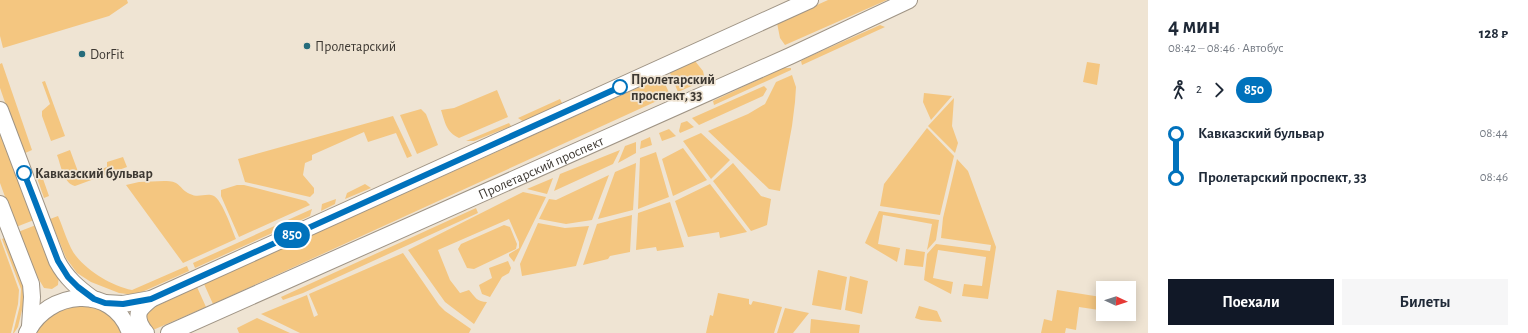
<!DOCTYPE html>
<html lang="ru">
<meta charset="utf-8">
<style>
:root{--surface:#fff;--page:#f6f6f7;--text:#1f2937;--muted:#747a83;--accent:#111827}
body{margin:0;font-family:"Alegreya Sans",sans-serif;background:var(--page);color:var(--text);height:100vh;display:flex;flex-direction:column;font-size:15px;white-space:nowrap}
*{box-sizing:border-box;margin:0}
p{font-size:13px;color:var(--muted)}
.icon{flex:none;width:22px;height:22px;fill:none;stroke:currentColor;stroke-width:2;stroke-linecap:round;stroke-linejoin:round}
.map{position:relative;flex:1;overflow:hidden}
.sheet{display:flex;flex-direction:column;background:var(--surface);width:380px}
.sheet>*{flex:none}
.badge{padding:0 8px;border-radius:13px;font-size:14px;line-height:26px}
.needle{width:26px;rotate:93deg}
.tools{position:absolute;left:1096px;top:281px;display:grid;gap:8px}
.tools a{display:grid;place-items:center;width:40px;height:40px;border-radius:0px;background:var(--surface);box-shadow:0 2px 10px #0003;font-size:20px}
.map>.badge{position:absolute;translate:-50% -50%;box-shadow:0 0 0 2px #fff}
.legs{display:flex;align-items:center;gap:6px;height:44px;padding:0 20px;font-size:13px}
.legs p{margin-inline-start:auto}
.summary{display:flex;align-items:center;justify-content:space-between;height:68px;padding:0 20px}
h1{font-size:22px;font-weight:600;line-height:30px}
.cta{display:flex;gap:8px;margin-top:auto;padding:8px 20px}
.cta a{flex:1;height:46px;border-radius:0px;background:var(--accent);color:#fff;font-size:16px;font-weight:600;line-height:46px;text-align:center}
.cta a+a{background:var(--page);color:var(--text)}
ul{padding:0 20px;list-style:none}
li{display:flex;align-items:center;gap:14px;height:44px;font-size:15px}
li i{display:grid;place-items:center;width:6px;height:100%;margin:0 5px;background:currentColor}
li i::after{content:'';width:10px;height:10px;margin:-5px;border:3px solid;border-radius:50%;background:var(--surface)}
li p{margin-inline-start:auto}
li:first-child i{background:linear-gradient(#0000 50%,currentColor 0)}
li:last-child i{background:linear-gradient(currentColor 50%,#0000 0)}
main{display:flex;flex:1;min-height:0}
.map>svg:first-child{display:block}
</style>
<main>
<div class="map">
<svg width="1148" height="333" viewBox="0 0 1148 333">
<rect width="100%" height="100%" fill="#efe4d3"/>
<path fill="#f4c680" d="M0 0H127L128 3 109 16 3 48 0 36Z
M828 0H887L785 45 780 38 777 23Z
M880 25 885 27 802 65 801 61 804 59Z
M695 61 703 71 705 80 678 92 670 73Z
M1087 62 1100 64 1097 85 1083 82Z
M2 63 32 150 23 154 0 88V64Z
M783 68H791V70L714 105 713 101Z
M792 75 796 87 795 102 792 126 780 191 769 189 708 131 748 114 765 104 776 82Z
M662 77 670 95 213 304 204 284Z
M45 81 65 136 51 141 42 116V111L50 104 42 82Z
M764 86 767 89 763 96 699 125 692 118Z
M497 90 508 117 459 138C446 132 445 122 441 110L454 108Z
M924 93 952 96 931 120 923 102Z
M954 98 952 126 958 143 955 153 928 126Z
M560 99 563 105 524 122 518 118Z
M421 109 426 114 438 145 417 154 400 115Z
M393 116 412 156 407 158 396 133 368 142 364 132 312 155V160L305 163 303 175 314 188V193L310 197 245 182 238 159Z
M687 121 694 127 680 133 679 131 681 123Z
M509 123 511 126 474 141H466Z
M0 128 34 220 16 227 0 183Z
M927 128 954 156 940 215 880 206 884 184Z
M669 129 676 136 662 141 659 133Z
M701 133 730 160 711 179 683 141Z
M650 137 652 145 640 149 641 141Z
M636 142V153L618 163 625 146Z
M683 148 707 180 673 196 662 159Z
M70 150 80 177 107 167V162L123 157 127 167 75 186C63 183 61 165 57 155Z
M620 150 613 164 554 191 560 174Z
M656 152 669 197 638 209 640 158Z
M957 159 968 171 996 247 988 299 962 296 964 284 982 286 986 257 938 250 933 278 953 282 951 294 924 280 927 254 936 244 990 251 991 245 941 238 943 218Z
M636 163 633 210 598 219 615 172Z
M733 163 761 196 771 199 767 225 751 231 713 181Z
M609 175 592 220 566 224 539 219 549 199 556 200Z
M42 176 49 196 44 198 37 178Z
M553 178 547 194 527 189Z
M164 181C167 181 172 181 176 183 181 186 184 192 190 194 198 198 203 194 211 195 221 195 232 230 236 239L183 263 126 185 139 182Z
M365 184 371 188 345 199 347 193Z
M710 184 747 232 720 238 719 232 688 237 675 201Z
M237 185H244L306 201 310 205 239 237 221 196V190Z
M523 192 546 197 514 262 509 256V254L519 248V242L509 219 438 250 450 280 460 293 469 290C475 297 477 302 487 302L474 324 445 302 408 250Z
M336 199 335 204 321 211 322 204Z
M670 202 684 247 657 251 656 247 636 250 638 213Z
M476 208 478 213 303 293 283 300 281 297Z
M312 209 310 216 195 268 193 263Z
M879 211 939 220 936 240 927 250 932 224 883 215 878 244 900 248 897 262 865 243Z
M632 215 630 252 610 256 608 259 583 265 597 224Z
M58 216C63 227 69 248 76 256 89 272 112 286 132 290L187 266 189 271 142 292 135 295 119 293 91 282 77 273 66 258 50 219Z
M538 223 565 228 589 226 576 266 522 276 520 264Z
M36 225 59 275 58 285 52 289 44 288 38 278 18 232Z
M504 225 510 227 517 244 516 249 474 269 467 268 458 249 461 244Z
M6 237 24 286 23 306 18 327 14 333H13L20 305 21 289 2 239Z
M0 238 19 290 18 304 11 333H0Z
M906 249 925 252 923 267 904 265Z
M403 253 439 305 445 311 471 329 469 333H300L261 314 307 295 314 317 318 315 309 294Z
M508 261 511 268 509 273 502 277 490 297 482 294 479 285 492 278 489 268Z
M818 270 847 277 841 310 812 305Z
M850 276 868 281 862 314 845 310Z
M197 287 206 307 153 330 149 331 142 315 146 311Z
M1057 290 1101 297 1099 310 1079 307 1076 330 1066 328 1065 333H1041L1044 319 1052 321Z
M718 293 749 299V304L751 305 753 301 782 307 774 333H706L710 315 713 316Z
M64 306H95L114 318 124 333H36L40 324Z
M919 306 937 311 942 322 921 320 915 318Z
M785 308 809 313 793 333H777Z
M257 318 290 333H239L237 328Z
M811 319 860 325 859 333H810Z"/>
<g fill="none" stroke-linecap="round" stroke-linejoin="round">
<defs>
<g id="major">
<path d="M0 110 57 261C66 278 78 288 93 299"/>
<path d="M0 204 31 284 32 297 30 326"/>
<path d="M105 303 123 304 151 299 810 0"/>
<path d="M27 333C47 290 113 283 130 333"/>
<path d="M146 333C143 330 142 328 140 324 135 311 142 307 151 299"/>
<path id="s1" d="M169 333 790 56 909 0"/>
</g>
</defs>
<use href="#major" stroke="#9f9485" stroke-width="18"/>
<use href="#major" stroke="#fff" stroke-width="16"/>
</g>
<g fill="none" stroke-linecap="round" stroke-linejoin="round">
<defs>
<path id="line-1" d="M24 173 58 261 68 277 78 287 94 299 105 303 123 304 151 299 620 87"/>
</defs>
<use href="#line-1" stroke="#fff" stroke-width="9"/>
<use href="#line-1" stroke="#0072bc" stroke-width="6"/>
</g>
<g fill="#266c7b" stroke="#efe4d3" stroke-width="1.5">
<circle cx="307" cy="46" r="4"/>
<circle cx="82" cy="54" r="4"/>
</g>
<g fill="#fff" stroke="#0072bc" stroke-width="2">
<circle cx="620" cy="87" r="7"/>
<circle cx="24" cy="173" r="7"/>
</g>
<g text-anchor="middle" stroke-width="3.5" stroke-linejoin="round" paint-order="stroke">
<g font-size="14" fill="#3d3832" stroke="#efe4d3" text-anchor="start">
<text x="315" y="51">Пролетарский</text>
<text x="90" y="59">DorFit</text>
</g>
<g font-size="14" font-weight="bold" fill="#3d3832" stroke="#efe4d3" text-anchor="start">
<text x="631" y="84">Пролетарский<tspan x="631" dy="16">проспект, 33</tspan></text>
<text x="35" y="178">Кавказский бульвар</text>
</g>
<g font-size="14" fill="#3d3832" stroke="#efe4d3">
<text dy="5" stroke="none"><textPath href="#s1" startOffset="407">Пролетарский проспект</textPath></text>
</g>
</g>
</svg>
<div class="tools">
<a><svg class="needle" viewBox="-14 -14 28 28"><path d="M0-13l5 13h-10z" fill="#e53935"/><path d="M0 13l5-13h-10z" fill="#747a83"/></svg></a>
</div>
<b class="badge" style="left:292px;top:235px;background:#0072bc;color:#fff">850</b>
</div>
<section class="sheet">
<div class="summary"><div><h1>4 мин</h1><p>08:42 – 08:46 · Автобус</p></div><b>128 ₽</b></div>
<div class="legs"><svg class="icon" aria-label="walk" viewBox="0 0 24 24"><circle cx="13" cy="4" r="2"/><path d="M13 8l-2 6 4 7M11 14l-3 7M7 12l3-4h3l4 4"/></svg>2<svg class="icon" aria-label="forward" viewBox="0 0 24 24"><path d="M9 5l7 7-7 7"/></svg><b class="badge" style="background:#0072bc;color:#fff">850</b></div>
<ul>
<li><i style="color:#0072bc"></i><b>Кавказский бульвар</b><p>08:44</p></li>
<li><i style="color:#0072bc"></i><b>Пролетарский проспект, 33</b><p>08:46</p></li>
</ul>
<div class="cta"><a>Поехали</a><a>Билеты</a></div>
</section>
</main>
